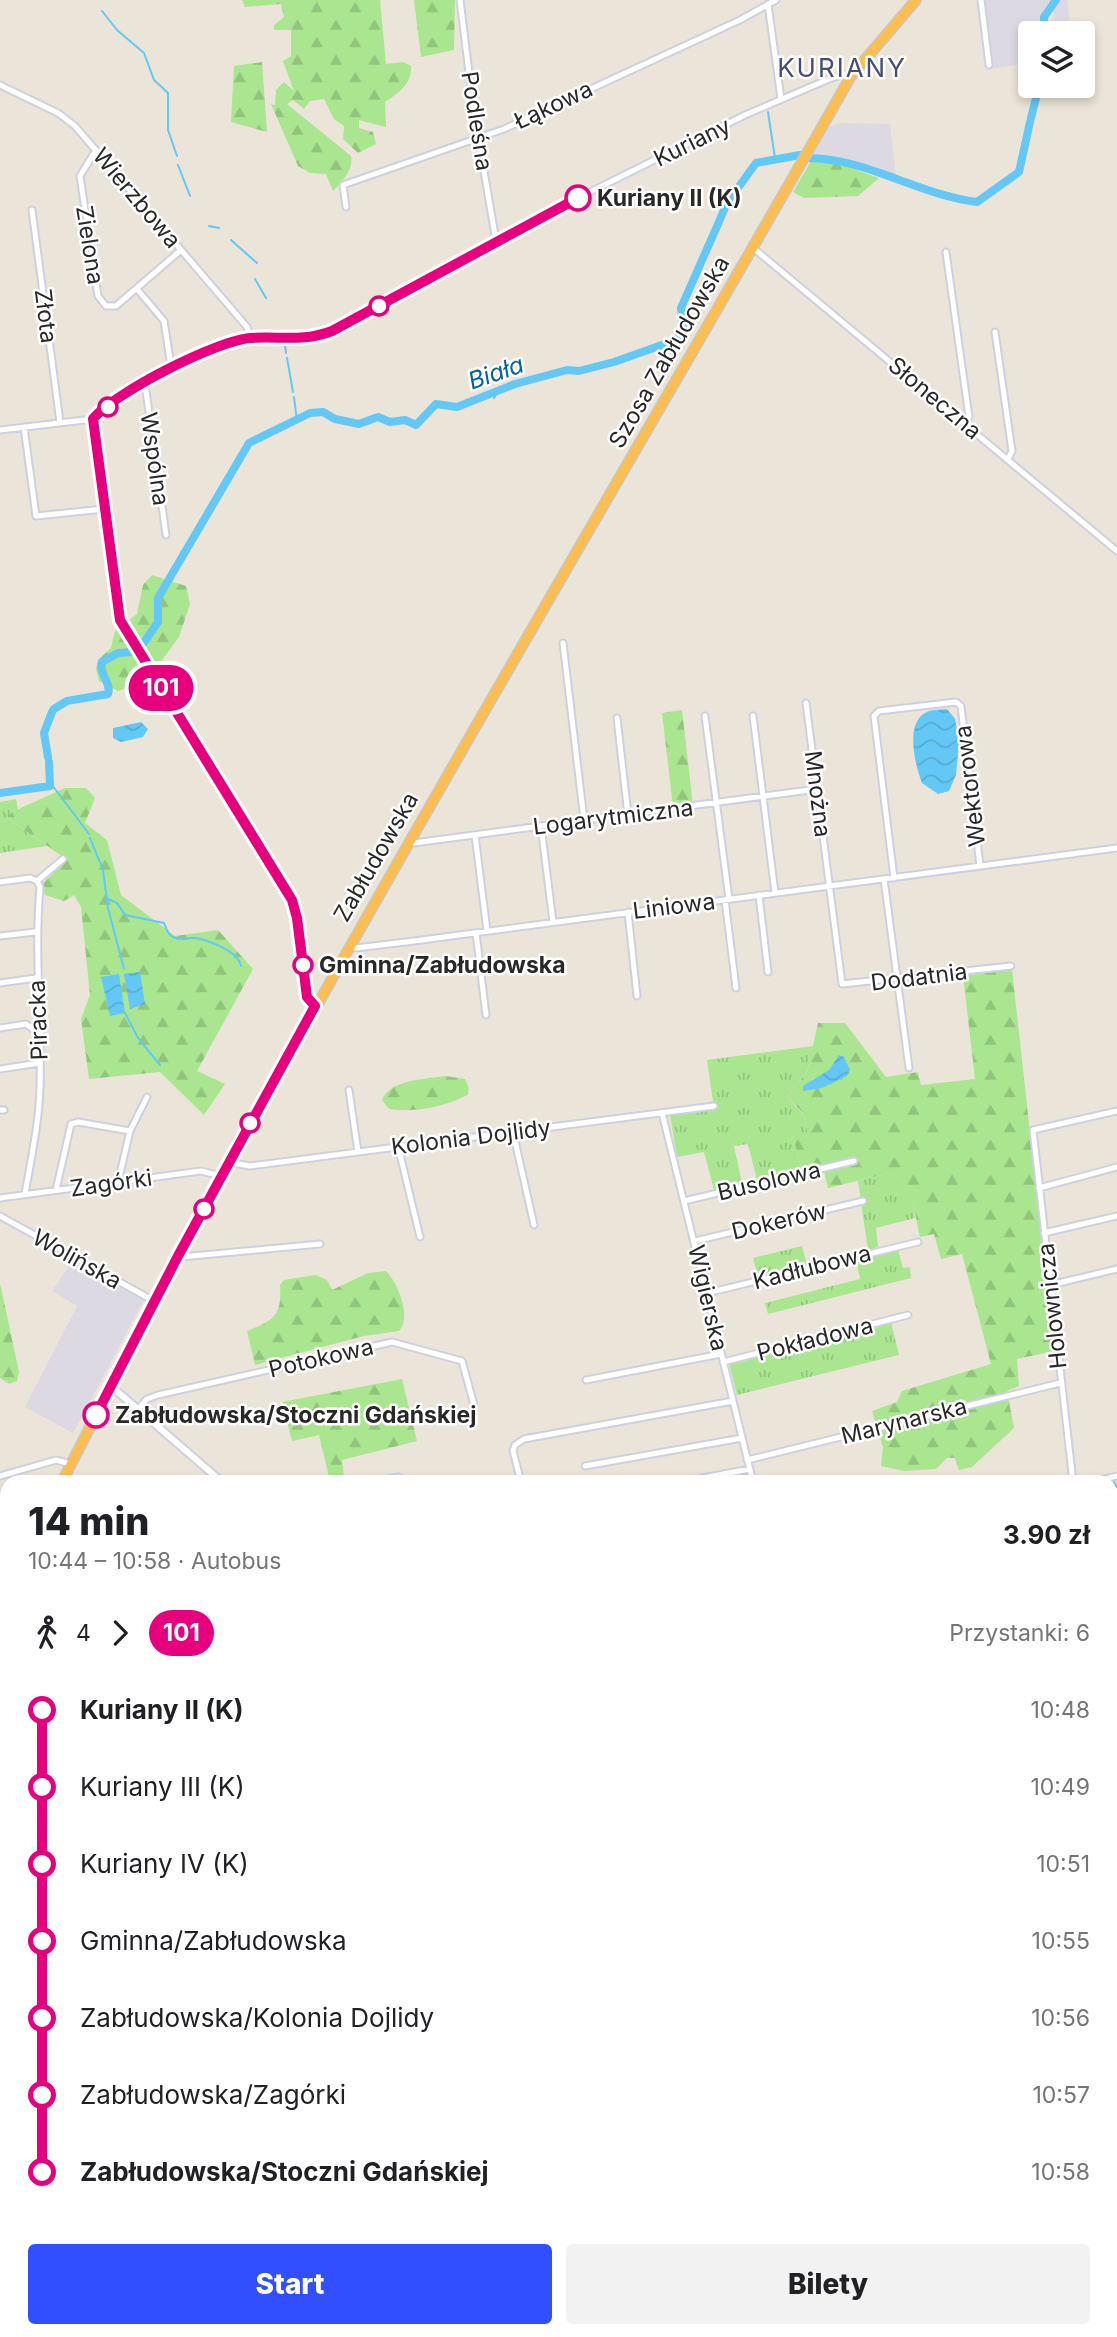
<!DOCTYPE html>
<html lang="pl">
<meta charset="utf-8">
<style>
:root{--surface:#fff;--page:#f2f2f2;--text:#202124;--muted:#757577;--accent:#314eff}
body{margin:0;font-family:Inter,sans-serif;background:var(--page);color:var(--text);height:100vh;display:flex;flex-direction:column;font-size:26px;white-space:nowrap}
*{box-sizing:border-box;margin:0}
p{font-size:23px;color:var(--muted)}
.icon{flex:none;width:38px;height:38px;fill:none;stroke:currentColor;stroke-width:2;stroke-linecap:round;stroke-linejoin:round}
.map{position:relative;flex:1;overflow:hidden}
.panel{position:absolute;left:0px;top:1475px;width:1118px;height:863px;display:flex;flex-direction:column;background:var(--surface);border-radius:21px 21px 0 0;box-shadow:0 4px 10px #0003}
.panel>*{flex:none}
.badge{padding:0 14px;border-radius:23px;font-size:24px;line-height:46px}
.buttons{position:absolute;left:1018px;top:21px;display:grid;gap:14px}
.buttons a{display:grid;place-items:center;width:77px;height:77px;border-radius:7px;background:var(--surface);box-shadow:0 4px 10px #0003;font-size:35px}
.map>.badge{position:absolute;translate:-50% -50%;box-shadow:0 0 0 4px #fff}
.legs{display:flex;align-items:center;gap:10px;height:77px;padding:0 28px;font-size:23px}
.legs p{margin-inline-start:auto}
.headline{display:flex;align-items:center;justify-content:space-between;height:119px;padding:0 28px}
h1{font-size:38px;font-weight:800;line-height:52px}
.cta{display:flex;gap:14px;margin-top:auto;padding:14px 28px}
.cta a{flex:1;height:80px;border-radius:7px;background:var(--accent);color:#fff;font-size:28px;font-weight:800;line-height:80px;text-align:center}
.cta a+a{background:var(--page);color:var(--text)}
ul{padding:0 28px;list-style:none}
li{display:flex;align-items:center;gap:24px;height:77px;font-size:26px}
li i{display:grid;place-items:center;width:10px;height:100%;margin:0 9px;background:currentColor}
li i::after{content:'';width:18px;height:18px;margin:-9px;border:5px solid;border-radius:50%;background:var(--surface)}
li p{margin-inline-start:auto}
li:first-child i{background:linear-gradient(#0000 50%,currentColor 0)}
li:last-child i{background:linear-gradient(currentColor 50%,#0000 0)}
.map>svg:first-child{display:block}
</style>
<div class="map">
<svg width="1117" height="2337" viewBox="0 0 1117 2337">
<defs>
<pattern id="grass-tufts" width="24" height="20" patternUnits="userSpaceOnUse" patternTransform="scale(1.75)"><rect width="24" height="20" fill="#aae690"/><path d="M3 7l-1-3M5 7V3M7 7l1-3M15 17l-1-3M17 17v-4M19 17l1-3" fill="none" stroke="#92c57c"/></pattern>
<pattern id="forest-firs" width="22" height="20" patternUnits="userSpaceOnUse" patternTransform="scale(1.75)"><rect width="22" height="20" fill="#aae690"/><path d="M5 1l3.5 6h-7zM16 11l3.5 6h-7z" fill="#92c57c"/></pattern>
<pattern id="water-waves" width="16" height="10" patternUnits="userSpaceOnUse" patternTransform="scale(1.75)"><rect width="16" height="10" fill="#63c8f5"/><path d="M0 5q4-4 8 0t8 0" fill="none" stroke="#56acd2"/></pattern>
</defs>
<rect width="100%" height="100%" fill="#ebe4d8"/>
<path fill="#dcd9e3" d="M979 0H1067L1071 33H1057L1051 1 1041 17 1040 33H1031V63L988 69Z
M839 123 890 124 896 177 814 153 829 127Z
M73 1260 146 1296 73 1433 25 1407 77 1306 52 1291Z"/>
<path fill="url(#grass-tufts)" d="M16 799 18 810 7 818 47 846 0 853V802Z
M813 1046 807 1072 787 1097 803 1114 808 1133 793 1136 801 1169 757 1180 748 1144 734 1146 742 1183 714 1190 704 1152 677 1157 670 1115 714 1109 707 1060Z
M890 1173C907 1184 914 1198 915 1218L876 1228 878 1247 868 1250 858 1181Z
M802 1246 807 1265 758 1277 753 1258Z
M898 1249 903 1268 910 1267 911 1278 768 1314 765 1303 860 1279 856 1260Z
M891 1322 899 1355 737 1395 729 1363Z
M1117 1847V1970L1111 1972V1848Z"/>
<path fill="url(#forest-firs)" d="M242 0H380L386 64 403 62 411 66C412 84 400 92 385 102L386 127 359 120V128L373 132 376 144 358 153 343 139 344 126 334 119 324 99 310 101 304 109 293 100 287 104 351 156C354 169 342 182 333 191L326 174 310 173 298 166 271 104 275 105 276 90 284 82 294 91 283 61 291 56V30H274V25L284 17 281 4 245 7Z
M414 0H455L454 50 421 57Z
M262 62 267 132 231 122 234 66Z
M827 160 879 178 858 196 804 198 793 192 811 161Z
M152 575 186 586 190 604 179 637 146 682 118 691 99 681 96 669 98 660 111 648 115 631 137 614 143 585Z
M682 710 693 805 673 807 662 713Z
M65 788H86L95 798 85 823 107 840 121 895 175 936 218 930 253 969 197 1071 225 1084 204 1115 160 1072 89 1079 81 1019 90 995 81 907 74 895 64 901 45 895 42 885 66 859 7 818 12 812Z
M1012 969 1054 1351 1017 1359 1019 1386 1007 1391 1014 1428 972 1467 959 1470 955 1458H947L936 1469 904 1471 881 1466 883 1447 872 1411 897 1402 902 1391 991 1364 962 1254 941 1259 934 1234 920 1237C914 1211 914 1188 890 1173L828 1188 824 1171 816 1166 801 1169 793 1136 808 1132 803 1113 787 1097 807 1072 818 1023H845L886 1077 918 1072 921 1085 975 1079 963 976Z
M446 1076 465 1079 469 1088 467 1095C444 1107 414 1113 389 1109L382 1100C390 1079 427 1079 446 1076Z
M386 1271C398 1283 412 1317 399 1331L364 1336 255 1365 247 1331C274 1320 282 1316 280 1285L284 1280 316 1275 327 1280 332 1290 368 1273Z
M0 1283 19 1372 17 1381 9 1384 0 1378Z
M402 1379 417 1441 342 1460 344 1478 330 1481 319 1435 292 1441 282 1402Z"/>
<path fill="url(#water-waves)" d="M947 709 955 719 959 742 956 775 949 791 938 794 922 783C915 765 905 724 925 713 931 709 940 710 947 709Z
M141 722 148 729 143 737 121 742 113 738V728Z
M140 972 145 1004 130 1009 124 974Z
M119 974 125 1013 110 1016 101 977Z
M839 1055 844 1057 850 1070 847 1076 822 1088 803 1091V1086L829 1070Z"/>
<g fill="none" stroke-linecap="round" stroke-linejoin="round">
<path stroke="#63c8f5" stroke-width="2" d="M102 11 117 30 144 53 154 80 168 93V130L177 156
M768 112 775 158
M178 165 190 196
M209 226 219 228
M231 240 257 263
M255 279 266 298
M285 345 286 353
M287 358 293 392
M294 397 297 421
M494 398 499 390
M52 785 89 834
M90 838 103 870 108 908 124 969
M106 898 117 903 125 915 164 923C166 928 168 935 173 937 181 941 193 936 201 939 214 943 238 952 241 966
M125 1013 138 1038 160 1065
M1113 1481 1117 1487
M0 1644 7 1646
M1111 1876H1117"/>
<path stroke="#63c8f5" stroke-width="8" d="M1044 33V17L1056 0
M1031 118 1039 86
M808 158C865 158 919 195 977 202L1019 172 1030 122
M141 647 158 622V598L249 443 310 413 323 412 335 419 359 424 378 417 390 422 405 420 416 425 436 404 457 407 515 384 567 370 579 371 614 362 676 340 683 330 681 308 718 224 727 203 756 163 800 155
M54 709 67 701 108 694C112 683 98 674 102 662L118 653 133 652
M48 757 44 733 52 712
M0 793 50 786 49 762"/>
<defs>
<path id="minor" d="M460 0 474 113 496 241
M981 0 989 65
M768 4 781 99
M0 85 58 113 75 126 247 327 251 338
M96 150 80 176 98 296 106 306H116L181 250
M346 207 343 185 504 129 740 20 776 0
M32 210 60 422
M752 247 1117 551
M946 252 969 417 965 424
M137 289 164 321 171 366
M995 332 1012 451 1008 459
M143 384 146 391 166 535
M93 419 120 620 292 900 297 918 307 997 315 1006
M24 427 36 516 104 509
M0 430 93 419 171 366 243 340H298L332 331 578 198 745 115 829 79 844 74 851 76
M563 643 584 820
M806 703 842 984 1011 966
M705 716 729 899
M753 716 775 893
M617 718 628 815
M541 826 553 922
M475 835 487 931
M409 840 414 843 817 789
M894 878 874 716 879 711 956 702 961 706 980 866
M884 879 909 1068
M0 882 30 878 37 881
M759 895 768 972
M725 900 736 988
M628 912 637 996
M476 933 486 1015
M0 936 35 932
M350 945 356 948 414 941 1117 848
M0 983 36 978
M0 1028 26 1024 38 1033
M0 1069 39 1063
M349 1090 358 1152
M0 1110H4
M662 1113 753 1482
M513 1132 534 1225
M398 1146 420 1237
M228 1162 250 1166 714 1106
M118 1182 130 1131 147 1097
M1039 1188 1117 1167
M56 1190 71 1124 78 1122 130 1131
M25 1194C31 1159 39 1123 40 1087 42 1020 34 954 40 887L37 881 63 859
M0 1198 201 1171 221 1176
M684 1201 854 1161
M0 1216 154 1301
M1044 1233 1117 1216
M695 1241 863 1201
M181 1257 320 1244
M1050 1285 1117 1269
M707 1293 918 1242
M723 1362 908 1315
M586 1380 721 1354
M139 1408 147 1399 158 1395 392 1342 462 1361 474 1405
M747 1460 1060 1383
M585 1466 742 1438
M0 1476 56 1460 71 1464
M372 1482 399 1477 405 1482
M521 1482 513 1451 515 1445 524 1439 733 1401
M681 1482 750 1469
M1073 1482 1033 1130 1117 1111
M1093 1482 1117 1476
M1111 1633 1117 1650
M0 1735 7 1733
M0 1831 7 1828
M1111 1856 1117 1853
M0 1931 7 1929
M0 1970 7 1969
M1111 2009 1117 2032
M0 2037H7
M1111 2096 1117 2094
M1111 2159 1117 2158
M0 2244 7 2297
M12 2331V2337
M213 2331 215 2337
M271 2331 273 2337
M488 2331 497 2337
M599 2331 601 2337
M859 2331 861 2337
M983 2331 984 2337
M1029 2331 1031 2337
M1076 2331 1077 2337
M646 2337 663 2331"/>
<path id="tertiary" d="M111 1386 222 1482
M1111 2233 1117 2254
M649 2331 651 2337
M416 2337 423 2331"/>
<path id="trunk" d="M62 1482C306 1001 585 544 851 76L916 0
M0 1605 7 1591"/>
</defs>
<use href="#minor" stroke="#cdd0e2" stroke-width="9"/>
<use href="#tertiary" stroke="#cdd0e2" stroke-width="10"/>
<use href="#trunk" stroke="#c7c7c7" stroke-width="12"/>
<use href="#minor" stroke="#fff" stroke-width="5"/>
<use href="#tertiary" stroke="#fff" stroke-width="6"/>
<use href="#trunk" stroke="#fcbe50" stroke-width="9"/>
</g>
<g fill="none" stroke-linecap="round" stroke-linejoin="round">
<defs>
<path id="line-1" d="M96 1415 178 1256 315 1006 307 997 297 918 292 900 120 620 93 419C114 393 217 340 251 338 280 336 304 342 332 331L578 198"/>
</defs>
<use href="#line-1" stroke="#fff" stroke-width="16"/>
<use href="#line-1" stroke="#e6007e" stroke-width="10"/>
</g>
<g fill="#fff" stroke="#e6007e" stroke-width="3.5">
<circle cx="578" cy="198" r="12"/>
<circle cx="379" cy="306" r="9"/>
<circle cx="108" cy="407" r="9"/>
<circle cx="303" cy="965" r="9"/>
<circle cx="250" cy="1123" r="9"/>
<circle cx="204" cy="1209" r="9"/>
<circle cx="96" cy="1415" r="12"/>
</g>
<g text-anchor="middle" stroke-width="5" stroke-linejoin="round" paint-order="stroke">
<g font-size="23" fill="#282828" stroke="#fff">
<text transform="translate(553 105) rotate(-25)" y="8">Łąkowa</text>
<text transform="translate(477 121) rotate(81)" y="8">Podleśna</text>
<text transform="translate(692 142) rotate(-26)" y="8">Kuriany</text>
<text transform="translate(137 198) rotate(50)" y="8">Wierzbowa</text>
<text transform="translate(90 245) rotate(81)" y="8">Zielona</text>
<text transform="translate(46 316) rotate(83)" y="8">Złota</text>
<text transform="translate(669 352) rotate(-60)" y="8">Szosa Zabłudowska</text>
<text transform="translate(935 398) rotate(40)" y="8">Słoneczna</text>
<text transform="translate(155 459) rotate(82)" y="8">Wspólna</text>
<text transform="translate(970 786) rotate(-97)" y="8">Wektorowa</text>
<text transform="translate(818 794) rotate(83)" y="8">Mnożna</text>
<text transform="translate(613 817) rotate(-7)" y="8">Logarytmiczna</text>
<text transform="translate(376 857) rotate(-60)" y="8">Zabłudowska</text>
<text transform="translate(674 906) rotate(-7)" y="8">Liniowa</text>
<text transform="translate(919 977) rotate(-7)" y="8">Dodatnia</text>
<text transform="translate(38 1020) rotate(-92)" y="8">Piracka</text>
<text transform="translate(471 1137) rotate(-7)" y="8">Kolonia Dojlidy</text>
<text transform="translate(769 1181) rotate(-13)" y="8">Busolowa</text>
<text transform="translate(111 1183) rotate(-8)" y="8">Zagórki</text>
<text transform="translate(779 1221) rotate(-13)" y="8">Dokerów</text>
<text transform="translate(77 1259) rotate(29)" y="8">Wolińska</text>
<text transform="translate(812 1267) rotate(-14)" y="8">Kadłubowa</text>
<text transform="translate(708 1298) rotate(77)" y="8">Wigierska</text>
<text transform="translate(1052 1306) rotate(-96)" y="8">Holownicza</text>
<text transform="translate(815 1339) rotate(-14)" y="8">Pokładowa</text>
<text transform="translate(321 1358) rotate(-13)" y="8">Potokowa</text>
<text transform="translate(904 1421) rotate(-14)" y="8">Marynarska</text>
</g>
<g font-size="23" font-weight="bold" fill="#282828" stroke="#fff" text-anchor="start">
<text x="597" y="206">Kuriany II (K)</text>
<text x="319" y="973">Gminna/Zabłudowska</text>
<text x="115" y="1423">Zabłudowska/Stoczni Gdańskiej</text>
</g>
<g font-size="24" font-style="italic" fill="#06629d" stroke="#fff">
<text transform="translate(496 373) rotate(-19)" y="8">Biała</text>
</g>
<g font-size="26" letter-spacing="2" fill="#464d7a" stroke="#fff">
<text x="842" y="77">KURIANY</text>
</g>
</g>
</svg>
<div class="buttons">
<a><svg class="icon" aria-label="layers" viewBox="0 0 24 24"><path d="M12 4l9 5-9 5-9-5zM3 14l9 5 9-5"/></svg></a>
</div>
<b class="badge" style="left:161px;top:688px;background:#e6007e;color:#fff">101</b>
<section class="panel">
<div class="headline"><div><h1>14 min</h1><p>10:44 – 10:58 · Autobus</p></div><b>3.90 zł</b></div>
<div class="legs"><svg class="icon" aria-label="walk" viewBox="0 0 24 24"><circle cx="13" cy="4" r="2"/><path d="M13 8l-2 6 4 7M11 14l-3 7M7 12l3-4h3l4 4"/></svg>4<svg class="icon" aria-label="forward" viewBox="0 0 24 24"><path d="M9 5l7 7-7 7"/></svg><b class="badge" style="background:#e6007e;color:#fff">101</b><p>Przystanki: 6</p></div>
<ul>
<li><i style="color:#e6007e"></i><b>Kuriany II (K)</b><p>10:48</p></li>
<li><i style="color:#e6007e"></i><span>Kuriany III (K)</span><p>10:49</p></li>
<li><i style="color:#e6007e"></i><span>Kuriany IV (K)</span><p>10:51</p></li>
<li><i style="color:#e6007e"></i><span>Gminna/Zabłudowska</span><p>10:55</p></li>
<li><i style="color:#e6007e"></i><span>Zabłudowska/Kolonia Dojlidy</span><p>10:56</p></li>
<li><i style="color:#e6007e"></i><span>Zabłudowska/Zagórki</span><p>10:57</p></li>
<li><i style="color:#e6007e"></i><b>Zabłudowska/Stoczni Gdańskiej</b><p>10:58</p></li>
</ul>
<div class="cta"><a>Start</a><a>Bilety</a></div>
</section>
</div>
